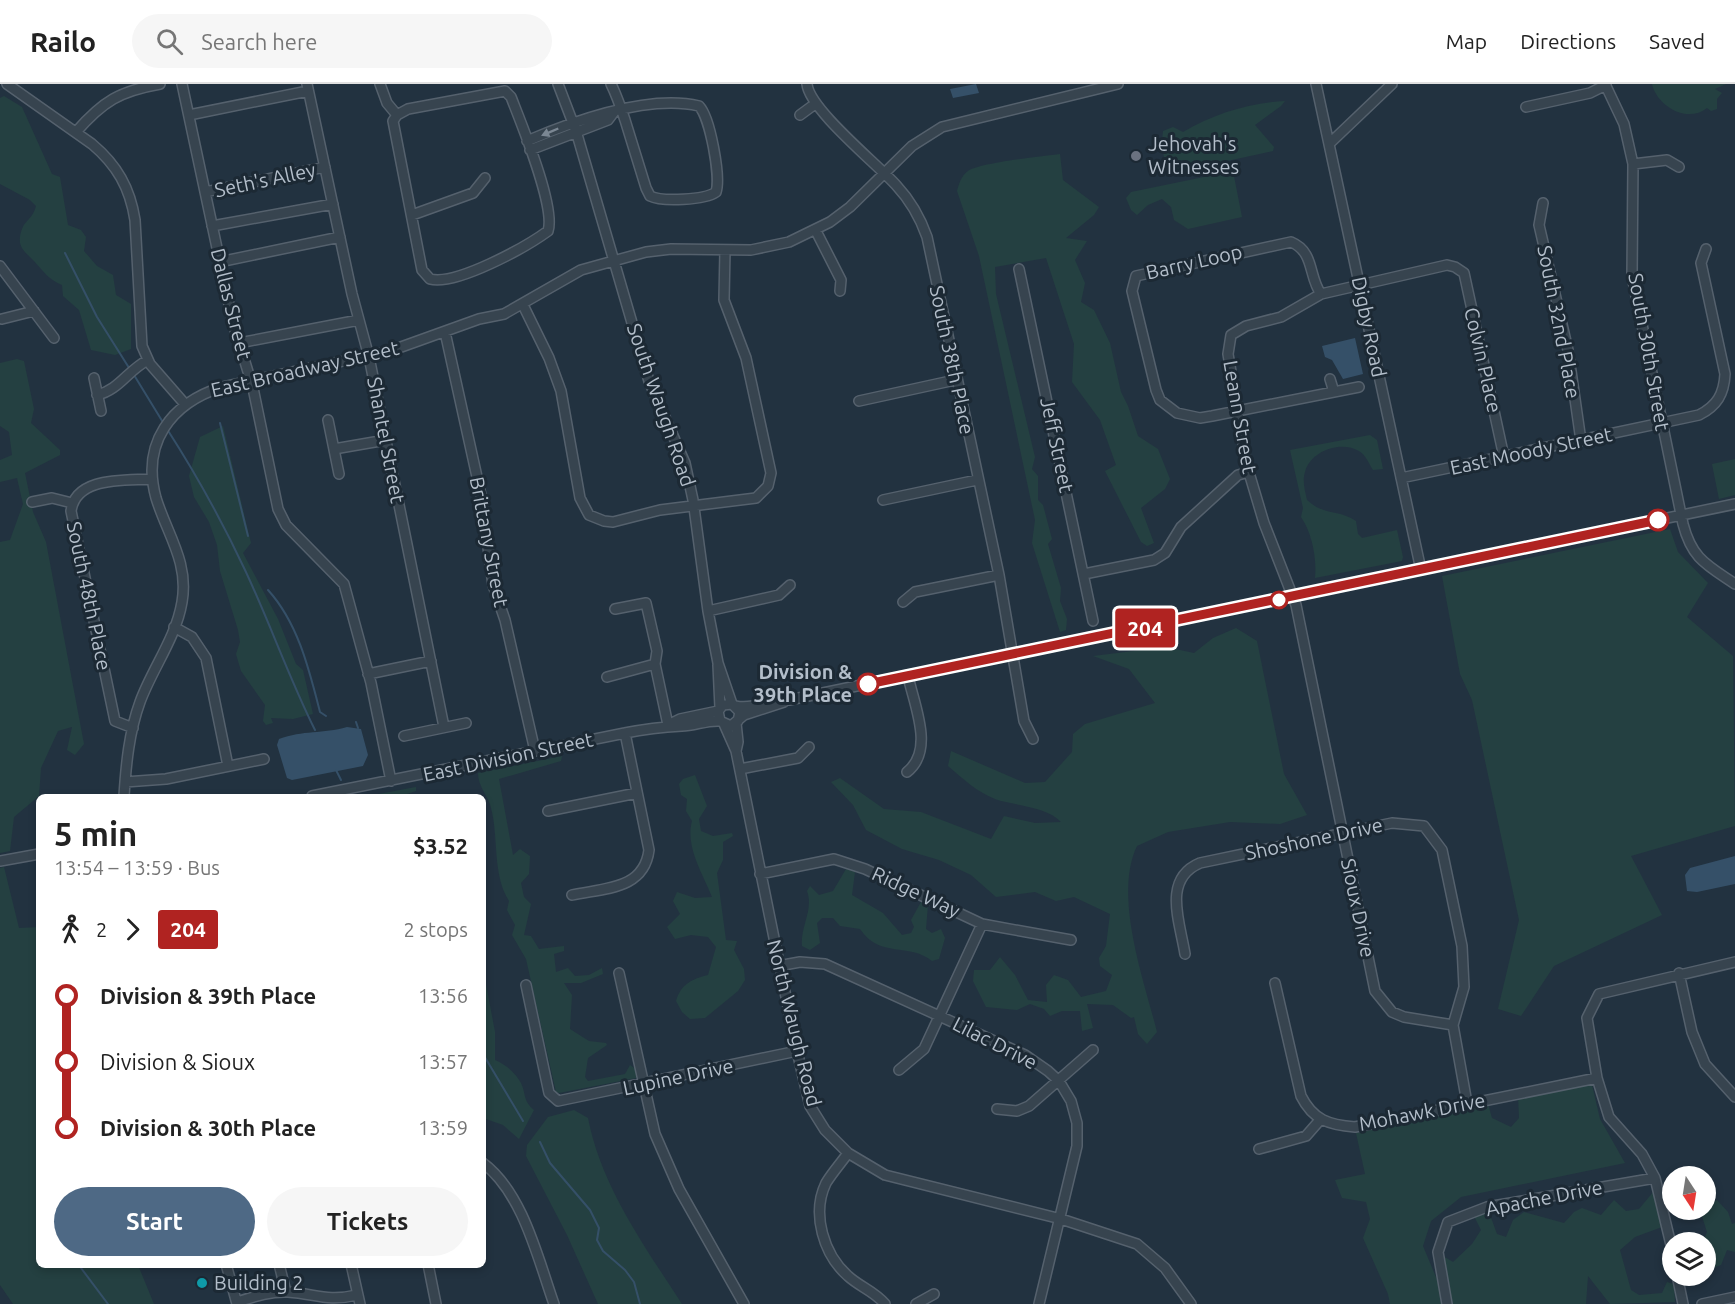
<!DOCTYPE html>
<meta charset="utf-8">
<style>
:root{--surface:#fff;--page:#f6f6f6;--text:#222;--muted:#767676;--line:#e0e0e0;--accent:#4e6985}
body{margin:0;font-family:Ubuntu,sans-serif;background:var(--page);color:var(--text);height:100vh;display:flex;flex-direction:column;font-size:22px;white-space:nowrap}
*{box-sizing:border-box;margin:0}
p{font-size:20px;color:var(--muted)}
.icon{flex:none;width:33px;height:33px;fill:none;stroke:currentColor;stroke-width:2;stroke-linecap:round;stroke-linejoin:round}
.map{position:relative;flex:1;overflow:hidden}
.details{position:absolute;left:36px;top:710px;width:450px;height:474px;display:flex;flex-direction:column;background:var(--surface);border-radius:9px;box-shadow:0 3px 9px #0003}
.details>*{flex:none}
.badge{padding:0 12px;border-radius:4px;font-size:21px;line-height:39px}
.needle{width:39px;rotate:168deg}
.buttons{position:absolute;left:1662px;top:1082px;display:grid;gap:12px}
.buttons a{display:grid;place-items:center;width:54px;height:54px;border-radius:50%;background:var(--surface);box-shadow:0 3px 9px #0003;font-size:30px}
.map>.badge{position:absolute;translate:-50% -50%;box-shadow:0 0 0 3px #fff}
.legs{display:flex;align-items:center;gap:9px;height:66px;padding:0 18px;font-size:20px}
.legs p{margin-inline-start:auto}
.head{display:flex;align-items:center;justify-content:space-between;height:102px;padding:0 18px}
h1{font-size:33px;font-weight:600;line-height:45px}
.action{display:flex;gap:12px;margin-top:auto;padding:12px 18px}
.action a{flex:1;height:69px;border-radius:36px;background:var(--accent);color:#fff;font-size:24px;font-weight:600;line-height:69px;text-align:center}
.action a+a{background:var(--page);color:var(--text)}
ul{padding:0 18px;list-style:none}
li{display:flex;align-items:center;gap:21px;height:66px;font-size:22px}
li i{display:grid;place-items:center;width:9px;height:100%;margin:0 8px;background:currentColor}
li i::after{content:'';width:15px;height:15px;margin:-8px;border:4px solid;border-radius:50%;background:var(--surface)}
li p{margin-inline-start:auto}
li:first-child i{background:linear-gradient(#0000 50%,currentColor 0)}
li:last-child i{background:linear-gradient(currentColor 50%,#0000 0)}
header{display:flex;align-items:center;gap:36px;box-sizing:border-box;height:84px;padding:0 30px;background:var(--surface);border-bottom:2px solid var(--line)}
header strong{font-size:28px}
nav{display:flex;gap:33px;margin-inline-start:auto;font-size:21px}
.search{width:420px;height:54px;background:var(--page);display:flex;align-items:center;gap:15px;box-sizing:border-box;padding:0 21px;border-radius:33px;color:var(--muted);font-size:22px}
.map>svg:first-child{display:block}
</style>
<header>
<strong>Railo</strong>
<div class="search"><svg class="icon" aria-label="search" viewBox="0 0 24 24"><circle cx="10" cy="10" r="6"/><path d="M15 15l6 6"/></svg>Search here</div>
<nav><a>Map</a><a>Directions</a><a>Saved</a></nav>
</header>
<div class="map">
<svg width="1735" height="1220" viewBox="0 0 1735 1220">
<rect width="100%" height="100%" fill="#223240"/>
<path fill="#244041" d="M1652 0H1726L1715 5 1722 9 1717 15V25L1711 27 1707 24C1687 40 1657 22 1652 0Z
M4 12 22 23 52 90 60 93 68 141 81 146 86 153 84 167 97 182 113 191 116 211 131 220V265L115 271 91 266 79 226 63 212 62 201C48 195 44 188 34 177 23 166 16 162 22 145 25 136 33 135 36 122L30 116 0 100V14Z
M1285 17 1281 22 1255 41 1274 63 1273 67 1172 89C1162 74 1161 64 1163 47L1173 43 1183 48C1214 30 1249 19 1285 17Z
M1060 70 1063 96 1099 123 1094 131 1066 154 1087 157 1075 176 1085 199 1081 218 1094 226 1110 259 1121 308 1128 322 1138 352 1158 365 1170 395 1165 405 1141 424 1154 459 1147 462 1141 458 1105 387 1116 381 1100 336 1072 298 1074 260 1046 174 995 183 996 210 1035 373 1032 385 1038 392V416L1043 421 1052 455 1048 460 1061 504 1060 517 1067 535 1066 546 1060 548 1032 459 1035 436 979 172 957 107C959 100 961 92 968 87 979 79 1043 72 1060 70Z
M1233 87 1242 133 1188 145 1174 136 1171 123 1162 115 1148 121 1137 131 1131 126 1126 114 1131 108Z
M17 275 24 277 34 325 31 339 60 366V371L25 389 33 428 46 458 84 660 75 671 67 666 72 643 58 647 41 684 39 712 14 733 10 767 0 769V458L10 456 23 420 17 394 0 398V376L12 371 9 348 0 342V279Z
M223 342 251 459 243 469 278 535 296 580 303 586 313 630 293 635 271 634 273 639 266 641 263 637 265 621 241 587 236 570 240 558 238 546 220 487 217 461 209 438 194 413 189 392 200 353Z
M1370 351 1377 356 1383 385 1373 386C1369 380 1366 371 1359 367 1341 356 1310 367 1305 388 1302 397 1305 407 1307 416 1324 432 1338 425 1356 437L1358 450 1362 454 1397 446 1403 473 1402 477 1315 494C1317 474 1312 449 1301 433L1303 424 1290 366Z
M1735 375V411L1719 415 1712 380Z
M1670 445 1678 468 1708 499 1687 533 1733 572 1735 742 1631 772 1662 831 1554 882 1521 932 1498 925 1519 836 1472 616 1460 590 1442 492Z
M1236 544 1257 557 1284 690 1307 731 1280 740 1230 738 1168 748 1137 762C1113 812 1144 896 1157 948L1147 960 1138 950 1134 933 1131 934 1113 921 1087 920 1093 944 1082 947 1080 927H1062L1050 932 1044 925 1030 920 1017 926 986 923 973 897 974 886H990L1000 873 1015 891 1028 916 1047 918 1046 901 1054 891 1068 896 1081 913 1106 907 1112 891 1100 882 1099 874 1106 862 1110 830 1074 813 1056 817 1035 808 996 813 971 791 939 776 902 765 866 746 853 721 831 698 840 694 884 725 921 728 991 755 1004 732 1035 739 1061 738C1046 722 1015 722 995 715 977 708 962 694 948 682L951 667 1025 699 1045 698 1072 668 1073 650 1085 640 1155 619 1129 585 1093 572 1166 563 1194 569 1213 554Z
M562 672 561 677 499 695 513 771 520 765 530 772 529 790 521 799 524 813 531 820 524 851 531 852 539 865 564 862V867L554 870 556 888 568 884 575 892 589 891 602 884 603 890 581 899H564L572 911 570 945 589 957 606 959 607 961 588 974 585 993 588 997 625 990 630 981 637 986 636 994 631 995 559 1009 556 1008 526 875 512 851 515 841 507 826 509 817C492 790 499 754 491 724 488 711 478 703 478 689Z
M695 691 707 722 699 735 701 747 713 752 732 749 733 752 723 758V776L717 789 726 856 737 857 734 866 744 885 745 896 738 907 705 934 690 935 682 928 676 917C681 900 692 895 708 891L716 863 708 853 691 851 675 855 667 843 680 830 673 817 677 808 695 814 712 813C703 790 685 763 692 737L686 727 687 715 681 711 679 700 683 695Z
M416 703V707L401 712H368Z
M4 783 19 844 39 843V1180L138 1181 154 1220H13L0 1201V784Z
M846 785 855 788 852 811 883 829 902 851 911 849 914 843 911 836 921 818 928 821 926 845 932 849 941 845 945 854 939 875 932 877C909 858 880 875 860 845L840 842 833 834H822L817 839 820 859 810 866 802 862C800 843 814 826 807 807L810 802 819 811 833 807Z
M483 884 495 948V976C505 980 516 989 521 999 526 1010 523 1017 534 1026L519 1055 503 1041 483 1034Z
M1592 1001 1600 1035 1625 1079 1461 1113 1431 1137 1423 1162 1438 1198 1441 1220H1390L1388 1210 1363 1154 1370 1135 1366 1118 1342 1114 1335 1096 1365 1090 1356 1049 1488 1020 1492 1034 1511 1043 1519 1034 1518 1011Z
M574 1026 588 1034C601 1102 645 1163 682 1220H598L567 1151 526 1072 527 1061 548 1033Z
M1654 1107 1662 1143 1635 1153 1620 1166 1631 1206 1639 1211 1662 1209 1667 1198 1674 1200 1675 1218 1610 1220 1588 1192 1586 1220H1452L1443 1172 1453 1178 1472 1160 1481 1146 1471 1126 1481 1121 1489 1128 1497 1150 1506 1153 1513 1136 1524 1128 1564 1139 1574 1128 1582 1124 1601 1131 1614 1116 1626 1127 1639 1125Z
M1717 1116 1728 1128 1732 1140 1735 1139V1168L1727 1166 1721 1181 1713 1184 1706 1182V1158H1703L1707 1148 1700 1126Z"/>
<path fill="#355068" d="M976 0 979 9 953 14 950 5Z
M1355 254 1363 290 1343 295 1332 276 1325 273 1322 262Z
M347 643 361 645 368 671 363 682 292 696 287 694 277 661 279 655C303 646 323 650 347 643Z
M1735 772V800L1697 808 1687 807 1685 791 1690 784Z"/>
<g fill="none" stroke-linecap="round" stroke-linejoin="round">
<path stroke="#355068" stroke-width="2" d="M65 169 97 233 131 287
M134 291 164 340
M220 339 248 452
M167 345C196 390 222 437 245 486 270 539 289 594 315 646
M268 506C298 539 309 585 320 628L326 632
M356 638 358 644
M336 686 341 696
M483 970 523 1037
M540 1058 550 1079 590 1126 599 1144 597 1156 603 1167 625 1186 634 1198 640 1220
M78 1180 108 1220"/>
<defs>
<path id="minor" d="M7 0 92 60C117 81 130 104 135 136L142 262 150 280 184 319
M182 0 233 239 253 304 278 425 286 441 344 500 371 599 391 697
M307 0 352 210 369 273 444 643
M380 0 387 19 397 31
M558 0 576 47 649 297 685 379 693 416 708 527 718 579 732 620
M807 0C809 25 877 80 896 101 910 116 920 133 927 153L999 491 1024 637 1033 655
M1316 0 1421 486
M1605 0 1624 40 1633 80 1632 192 1683 440C1692 475 1707 481 1735 500
M505 7 511 13C521 39 556 123 548 147 526 163 456 202 430 195L422 186 393 37 397 31 408 25Z
M1526 23 1590 9 1606 1
M189 31 308 7
M800 31 815 20
M76 48C103 17 120 7 160 0
M527 57C574 37 647 10 699 22 710 33 721 93 716 108 705 116 662 118 650 112L646 104 625 36C621 24 617 12 611 0
M1329 60 1392 0
M530 66 608 36 614 28
M1633 80 1667 76 1679 83
M205 108 325 83
M1543 119 1539 141 1568 266 1581 357
M412 131 473 109 485 94
M212 142 333 120
M816 147 841 196 840 207
M219 178 340 153
M0 182 54 254
M1019 185 1093 537
M1321 210C1308 192 1315 168 1291 158L1136 192 1132 207 1156 306 1160 316 1177 329 1200 334 1212 332 1359 303
M523 221 549 274 561 307 580 414 589 431 604 437 613 438 660 426 756 414 768 402 771 389 746 274 724 216 725 166
M2 235 34 227
M445 248 481 411 493 501 505 536 535 667
M239 259 359 236
M94 294 101 327
M1330 295 1334 308
M97 311C119 306 128 286 148 276
M859 317 955 296
M328 336 339 390
M334 365 386 356
M1401 394 1699 331C1717 322 1724 310 1725 290L1701 179 1706 165
M883 416 977 396
M32 418 52 414 72 419
M1084 490 1154 476 1165 469 1181 443 1238 391 1249 388
M903 518 915 508 999 491
M615 525 646 519 657 567 655 580 668 641
M708 527 779 511 790 501
M174 543 192 553 206 574 228 682
M718 581 720 624
M368 590 431 577
M607 593 655 580
M736 622C752 626 771 616 789 616L1735 420
M738 637 740 628 732 620 723 621 718 627 720 637 731 642 744 631 784 618
M736 639 738 658 736 667
M724 640 736 667 797 967 810 1022 825 1046 848 1069 885 1091 1061 1135 1137 1160 1165 1184 1191 1220
M668 641 680 635 718 627
M133 644 115 637 71 427C76 392 125 397 152 395
M404 652 466 639
M740 685 798 674 809 663
M907 688C935 666 914 621 908 592
M125 698 166 695 264 675
M124 712C126 681 129 648 140 618 152 585 176 554 182 518 189 478 167 450 156 414 141 359 171 319 222 303L390 267 479 235 504 230 581 186 646 168 671 165 751 166 789 158 830 138 850 123 912 62 942 43 1118 0
M312 712 625 649C645 645 663 643 682 642 695 642 706 636 720 637
M548 727 637 709
M0 777 39 770
M760 790 834 775 865 785 982 840 1071 856
M572 811C604 804 644 806 649 766L625 649
M1185 870C1180 838 1162 795 1200 779L1392 739 1424 742 1442 766 1462 862 1464 903 1453 941 1467 1019
M778 882 800 878 825 880 1025 971 1048 987 1059 997 1071 1017 1077 1039V1062L1039 1220
M619 889 655 1050 679 1105 744 1220
M1679 889 1692 948 1705 980 1735 1013
M1275 899 1301 1012C1313 1036 1329 1041 1355 1043L1597 994
M526 901 549 1009 558 1017 797 967
M1453 941 1404 933 1392 928 1375 907 1296 521 1264 439 1247 382 1228 270 1231 251 1246 242 1281 233 1321 210 1447 181 1455 183 1464 189 1504 373
M899 986 924 965 982 840
M997 1025 1017 1027 1029 1022 1093 966
M1259 1065 1306 1052 1320 1036
M848 1069C841 1079 832 1089 826 1099 811 1130 824 1171 848 1192 860 1203 874 1207 885 1220
M483 1079C523 1109 538 1175 554 1220
M1672 1165 1655 1094 1642 1070 1609 1033 1597 994 1587 934 1599 910 1735 878
M226 1180 237 1220
M279 1180 286 1208
M351 1180 360 1220
M428 1180 436 1220
M1677 1191 1683 1220
M237 1218C253 1213 271 1207 288 1208 316 1210 327 1218 357 1211
M916 1220 934 1210
M1447 1220 1438 1168 1448 1138 1487 1123 1655 1094
M1702 1220 1735 1213"/>
</defs>
<use href="#minor" stroke="#55616d" stroke-width="12"/>
<use href="#minor" stroke="#37444f" stroke-width="9"/>
</g>
<defs><path id="oneway-solid" d="M-6-.8H1V-3.2L6.5 0L1 3.2V.8H-6Z" transform="scale(1.5)"/></defs>
<use fill="#7b8793" href="#oneway-solid" transform="translate(550 48) rotate(157)"/>
<g fill="none" stroke-linecap="round" stroke-linejoin="round">
<defs>
<path id="line-1" d="M868 600 1658 436"/>
</defs>
<use href="#line-1" stroke="#fff" stroke-width="14"/>
<use href="#line-1" stroke="#b02321" stroke-width="9"/>
</g>
<circle fill="#6b7280" stroke="#1c2934" stroke-width="2" cx="1136" cy="72" r="6"/>
<g fill="#fff" stroke="#b02321" stroke-width="3">
<circle cx="1658" cy="436" r="10"/>
<circle cx="1279" cy="516" r="8"/>
<circle cx="868" cy="600" r="10"/>
</g>
<circle fill="#0f9aa8" stroke="#1c2934" stroke-width="2" cx="202" cy="1199" r="6"/>
<g text-anchor="middle" stroke-width="6" stroke-linejoin="round" paint-order="stroke">
<g font-size="20" fill="#b3beca" stroke="#1c2934" text-anchor="start">
<text x="1148" y="67">Jehovah's<tspan x="1148" dy="23">Witnesses</tspan></text>
<text x="214" y="1206">Building 2</text>
</g>
<g font-size="20" fill="#b3beca" stroke="#1c2934">
<text transform="translate(265 96) rotate(-12)" y="7">Seth's Alley</text>
<text transform="translate(1194 178) rotate(-13)" y="7">Barry Loop</text>
<text transform="translate(231 220) rotate(76)" y="7">Dallas Street</text>
<text transform="translate(1559 238) rotate(79)" y="7">South 32nd Place</text>
<text transform="translate(1369 243) rotate(78)" y="7">Digby Road</text>
<text transform="translate(1649 268) rotate(80)" y="7">South 30th Street</text>
<text transform="translate(952 276) rotate(78)" y="7">South 38th Place</text>
<text transform="translate(1483 276) rotate(77)" y="7">Colvin Place</text>
<text transform="translate(305 285) rotate(-13)" y="7">East Broadway Street</text>
<text transform="translate(661 321) rotate(71)" y="7">South Waugh Road</text>
<text transform="translate(1240 333) rotate(80)" y="7">Leann Street</text>
<text transform="translate(386 356) rotate(79)" y="7">Shantel Street</text>
<text transform="translate(1057 361) rotate(78)" y="7">Jeff Street</text>
<text transform="translate(1531 367) rotate(-12)" y="7">East Moody Street</text>
<text transform="translate(489 458) rotate(79)" y="7">Brittany Street</text>
<text transform="translate(89 512) rotate(78)" y="7">South 48th Place</text>
<text transform="translate(508 673) rotate(-12)" y="7">East Division Street</text>
<text transform="translate(1314 755) rotate(-12)" y="7">Shoshone Drive</text>
<text transform="translate(916 808) rotate(25)" y="7">Ridge Way</text>
<text transform="translate(1358 824) rotate(78)" y="7">Sioux Drive</text>
<text transform="translate(794 939) rotate(76)" y="7">North Waugh Road</text>
<text transform="translate(995 959) rotate(27)" y="7">Lilac Drive</text>
<text transform="translate(678 993) rotate(-12)" y="7">Lupine Drive</text>
<text transform="translate(1422 1028) rotate(-11)" y="7">Mohawk Drive</text>
<text transform="translate(1544 1114) rotate(-11)" y="7">Apache Drive</text>
</g>
<g font-size="20" font-weight="bold" fill="#b3beca" stroke="#1c2934" text-anchor="end">
<text x="852" y="595">Division &amp;<tspan x="852" dy="23">39th Place</tspan></text>
</g>
</g>
</svg>
<div class="buttons">
<a><svg class="needle" viewBox="-14 -14 28 28"><path d="M0-13l5 13h-10z" fill="#e53935"/><path d="M0 13l5-13h-10z" fill="#767676"/></svg></a>
<a><svg class="icon" aria-label="layers" viewBox="0 0 24 24"><path d="M12 4l9 5-9 5-9-5zM3 14l9 5 9-5"/></svg></a>
</div>
<b class="badge" style="left:1145px;top:544px;background:#b02321;color:#fff">204</b>
<section class="details">
<div class="head"><div><h1>5 min</h1><p>13:54 – 13:59 · Bus</p></div><b>$3.52</b></div>
<div class="legs"><svg class="icon" aria-label="walk" viewBox="0 0 24 24"><circle cx="13" cy="4" r="2"/><path d="M13 8l-2 6 4 7M11 14l-3 7M7 12l3-4h3l4 4"/></svg>2<svg class="icon" aria-label="forward" viewBox="0 0 24 24"><path d="M9 5l7 7-7 7"/></svg><b class="badge" style="background:#b02321;color:#fff">204</b><p>2 stops</p></div>
<ul>
<li><i style="color:#b02321"></i><b>Division &amp; 39th Place</b><p>13:56</p></li>
<li><i style="color:#b02321"></i><span>Division &amp; Sioux</span><p>13:57</p></li>
<li><i style="color:#b02321"></i><b>Division &amp; 30th Place</b><p>13:59</p></li>
</ul>
<div class="action"><a>Start</a><a>Tickets</a></div>
</section>
</div>
